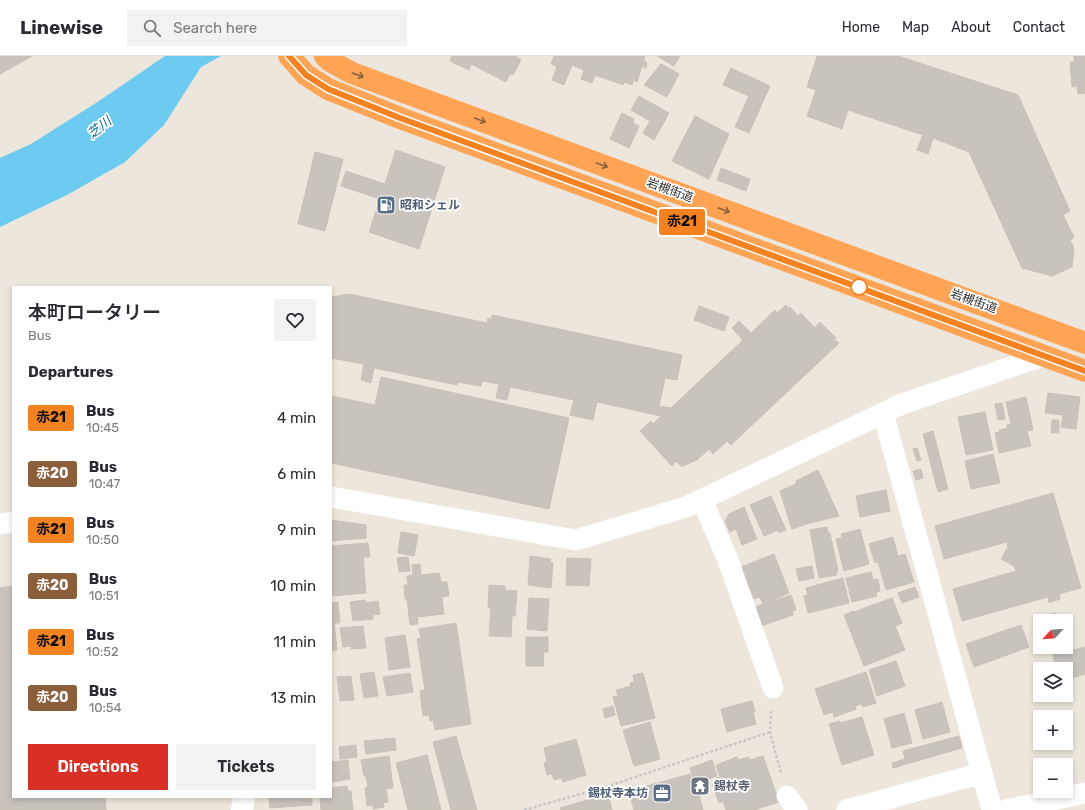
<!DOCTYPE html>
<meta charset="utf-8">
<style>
:root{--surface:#fff;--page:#f2f2f3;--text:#2b2b33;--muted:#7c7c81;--line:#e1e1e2;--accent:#d93025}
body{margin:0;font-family:Rubik,"Noto Sans JP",sans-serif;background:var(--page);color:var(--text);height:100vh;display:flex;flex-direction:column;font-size:15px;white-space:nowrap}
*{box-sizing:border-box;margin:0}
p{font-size:13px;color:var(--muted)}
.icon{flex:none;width:22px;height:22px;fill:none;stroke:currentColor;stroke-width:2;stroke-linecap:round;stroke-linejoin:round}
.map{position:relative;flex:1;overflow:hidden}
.drawer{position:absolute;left:12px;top:230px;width:320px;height:512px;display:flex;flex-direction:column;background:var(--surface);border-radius:0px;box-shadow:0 2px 6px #0003}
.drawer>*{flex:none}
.badge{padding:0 8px;border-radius:3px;font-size:14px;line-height:26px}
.needle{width:26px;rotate:244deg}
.fabs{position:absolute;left:1033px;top:558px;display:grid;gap:8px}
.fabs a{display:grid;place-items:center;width:40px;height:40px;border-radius:0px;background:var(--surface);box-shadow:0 2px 6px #0003;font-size:20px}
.map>.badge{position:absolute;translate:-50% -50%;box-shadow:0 0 0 2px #fff}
h2{padding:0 16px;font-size:15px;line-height:36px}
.round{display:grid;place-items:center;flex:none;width:42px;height:42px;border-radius:0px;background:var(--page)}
.head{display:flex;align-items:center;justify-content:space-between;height:68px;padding:0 16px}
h1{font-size:19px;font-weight:600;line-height:30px}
.action{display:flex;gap:8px;margin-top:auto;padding:8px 16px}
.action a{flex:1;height:46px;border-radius:0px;background:var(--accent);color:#fff;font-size:16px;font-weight:600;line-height:46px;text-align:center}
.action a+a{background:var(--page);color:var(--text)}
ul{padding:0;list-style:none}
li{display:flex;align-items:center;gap:12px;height:56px;padding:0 16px}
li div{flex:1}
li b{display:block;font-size:15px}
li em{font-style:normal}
li .badge{min-width:44px;font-weight:700;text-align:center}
header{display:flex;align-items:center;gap:24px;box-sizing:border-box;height:56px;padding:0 20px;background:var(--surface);border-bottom:1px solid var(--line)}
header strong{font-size:19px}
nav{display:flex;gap:22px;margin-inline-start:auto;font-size:14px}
.search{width:280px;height:36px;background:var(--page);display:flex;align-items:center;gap:10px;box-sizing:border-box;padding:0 14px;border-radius:0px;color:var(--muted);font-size:15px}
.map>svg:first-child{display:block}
</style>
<header>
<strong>Linewise</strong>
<div class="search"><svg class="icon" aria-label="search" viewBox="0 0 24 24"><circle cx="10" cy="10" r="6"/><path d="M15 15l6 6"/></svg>Search here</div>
<nav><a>Home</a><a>Map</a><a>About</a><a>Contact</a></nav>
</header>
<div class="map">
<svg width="1085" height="754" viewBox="0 0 1085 754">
<rect width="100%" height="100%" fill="#ede6dc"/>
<path fill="#6dcaf1" d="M165 0H221L201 11 164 69 125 106 67 139 0 171V102L31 88 99 45Z"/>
<path fill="#c8c3bc" stroke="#c8c2b6" d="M0 0H32L0 18Z
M452 0H517L516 1 521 4 513 19 510 18 506 26 471 8 469 14 450 5Z
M554 0H645L644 5 647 7 646 12 642 10 637 26 633 24 632 29 624 26 623 29 595 19 592 27 581 23 584 14 572 9 564 29 552 24 557 11 551 8Z
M657 0H680L674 10Z
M817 0H898L1018 39 1070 155 1063 159 1074 181 1070 184 1074 192 1072 211 1052 220 1022 212 969 96 933 82 928 98 917 94 923 79 848 54 842 73 807 60 816 34 807 31Z
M1074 0H1085V37L1078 38 1077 30 1072 31 1070 6H1074Z
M661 8 679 18 667 41 644 29Z
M731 12 770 30 749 77 735 71 749 40 723 29Z
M639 40 669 57 654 84 643 77 650 65 631 54Z
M622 57 634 63 633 67 639 70 629 92 610 83Z
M695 60 729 78 709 123 672 105Z
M396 94 445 111 419 193 369 176 380 143 341 130 346 115 385 128Z
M315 96 343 103 325 175 298 168Z
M721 112 750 123 746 135 717 124Z
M349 238 487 267 488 262 492 263V259L682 299 677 324 665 322 659 350 671 352 743 284 732 272 739 265 751 277 775 254 777 257 786 249 788 252 790 251 798 260 801 257 815 272 820 266 836 282 834 284 839 287 731 389 727 385 713 398 709 393 697 404 685 409 682 411 676 405 672 410 640 375 651 365 653 368 661 360 597 346 593 364 570 359 574 344 510 331 507 344 496 342 499 328 482 325 481 330 458 326 457 329 374 312 371 327 361 324 364 308 331 302V244L332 241Z
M699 250 729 261 724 275 694 264Z
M381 321 569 362 549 453 331 407V340L375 349Z
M1048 337 1080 341 1076 373 1061 371 1063 359 1045 357Z
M1026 341 1033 374 1027 375 1031 390 999 397 995 377 1000 376 999 374 1007 372V369L1011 368 1006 346Z
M1002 347 1005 363 998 364 995 348Z
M985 356 993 394 966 399 958 361Z
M1052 364H1059V377H1051Z
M933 375 948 433 938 436 923 378Z
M917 392 921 404 917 405 913 393Z
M993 398 1000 427 971 433 965 405Z
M921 413 923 422 916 424 913 415Z
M818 414 839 460 810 467 792 473 780 435 796 428V425Z
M886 434 890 455 860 461 856 440Z
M1053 437 1081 532 1059 538 1060 543 1049 547 1048 541 962 565 953 533 1016 515 1014 510 1001 503 1008 491 1007 486 944 503 935 470Z
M771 440 786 474 779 477 778 474 764 480 750 449Z
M744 451 757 483 742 489 736 473 730 476 725 465 729 458Z
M331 464 366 469V482L331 485Z
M827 471 828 477H830L838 515H836L837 519 819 522 810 474Z
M860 473 869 508 844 515 836 483 842 482 841 478Z
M401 476 418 479 414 500 398 497Z
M893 481 898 500 905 498 914 526 886 534 878 506 875 507 869 488Z
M368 487 370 501H363L366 537 331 540V490Z
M774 498 789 537 763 548 760 541 754 543 741 511Z
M530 500 551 503 550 506 553 507 551 532 528 529Z
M408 501 410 515 399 516 397 502Z
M567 502 591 503 589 530 566 529Z
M420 508 421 519 439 517 441 526H447L449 540 442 541 444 558 417 561 418 568 410 569 407 543H405L404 529H408L407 520 413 519 412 509Z
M812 510 814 522 799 525 796 513Z
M871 516 873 524 878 523 880 535 876 536 877 540 852 546 846 522Z
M843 522 849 547 808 557 804 540 808 539 806 532Z
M489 529 505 530V534L517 535 515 560H512L511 581 489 580 491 552H488Z
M13 530V741H105L106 754H0V532Z
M915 531 919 541 902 547 898 537Z
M791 539 796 554 792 555 793 559 761 570 755 551Z
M529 542 549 543 547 575 527 573Z
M892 542 902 567 895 570 905 594 864 610 844 559 854 555V556Z
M365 544 366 547 378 545 380 558 373 559V563L353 565 350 546Z
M338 546 340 567H334L337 594 331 595V547Z
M1056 557 1059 565H1040V584L1033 564Z
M456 567 471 668 435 674 433 664 430 665 429 659 423 660 420 635 425 634 417 583 421 582 419 573Z
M1021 569 1029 591 974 611 966 588Z
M363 570 366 592 351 593V590L343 591 340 572Z
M405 579 410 611 389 614 385 582Z
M526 581H548V596H543L544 610H526Z
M1085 591V618L1066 624V613H1056L1053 599Z
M896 605 905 630 877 640 869 614Z
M374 616 378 640 364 642 360 618Z
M866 616 876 647 863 651 862 648 855 650 856 653 834 661 833 656 824 659 815 633Z
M410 617 413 636 387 640 383 621Z
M643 617 655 662 621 670 613 641 618 640 616 634 631 630 630 627 634 626 633 619Z
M351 620 354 644 340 645 337 621Z
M752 645 755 656 753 657 756 668 727 676 721 653Z
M942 646 950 676 923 683 915 654Z
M613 650 615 659 605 662 603 653Z
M904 657 912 687 892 692 884 663Z
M862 661 874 699 842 709 829 668 840 665V667Z
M650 666 660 703 634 710 623 674Z
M456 680 477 754H451L433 686Z
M959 680 962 692 893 712 892 707 905 703 903 695Z
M395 682 396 694 366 698 364 685Z
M576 683 586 719 563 726 561 722 554 724 552 718 547 719 544 707 547 706 544 692Z
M356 689 357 701 340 703 339 691Z
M427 699 441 754H408L396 707Z
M389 700 393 732 386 733 388 746 383 747 384 751 373 753V749L367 750 365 732 368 731 366 720H364L361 704Z
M763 700 779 746 754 754H726L723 745 719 747 712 728 717 726 716 722 720 721 716 709 737 701 738 704 749 701 750 704Z
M348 704 350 723 331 726V706Z
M712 704 717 720 695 727 690 712Z
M690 718 696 739 699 738 703 754H634L629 735Z
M347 730 348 735H351L353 754H321L320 741H331V732Z
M608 738 612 754H561L560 752Z
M269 741H312V749L270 752Z"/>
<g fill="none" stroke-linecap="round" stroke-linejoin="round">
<path stroke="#c8c8c8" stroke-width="2.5" stroke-dasharray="3 2" stroke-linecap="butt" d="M771 655 770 676 781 717
M524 754 609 730 770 676"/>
<path stroke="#fff" stroke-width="21" d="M883 357 992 754
M331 441 576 484 686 451 902 348 1043 300
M702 444 728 504 773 632
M0 468 13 466
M787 740 797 754
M847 754 982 717
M1006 754 1085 737"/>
<path stroke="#fff" stroke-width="22" d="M242 754 244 741"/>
<path stroke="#ffa455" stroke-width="22" d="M289 0 306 19 328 33 400 62 1085 315
M325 0 330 5 352 17 1085 287"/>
</g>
<defs><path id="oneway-shaft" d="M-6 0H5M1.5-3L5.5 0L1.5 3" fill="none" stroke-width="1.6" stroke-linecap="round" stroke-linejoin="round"/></defs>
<g stroke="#8a613e">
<use href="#oneway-shaft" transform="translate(358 19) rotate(20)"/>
<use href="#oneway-shaft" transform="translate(480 64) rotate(20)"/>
<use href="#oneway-shaft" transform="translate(602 109) rotate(20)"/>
<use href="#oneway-shaft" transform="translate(724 154) rotate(20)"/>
</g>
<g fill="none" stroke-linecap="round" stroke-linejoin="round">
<defs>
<path id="line" d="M289 0 306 19 328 33 400 62 1085 315"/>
</defs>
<use href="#line" stroke="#fff" stroke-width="9"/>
<use href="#line" stroke="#f58220" stroke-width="6"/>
</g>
<defs>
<symbol id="fuel-square" viewBox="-11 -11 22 22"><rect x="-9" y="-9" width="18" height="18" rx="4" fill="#5c6f8a" stroke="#fff"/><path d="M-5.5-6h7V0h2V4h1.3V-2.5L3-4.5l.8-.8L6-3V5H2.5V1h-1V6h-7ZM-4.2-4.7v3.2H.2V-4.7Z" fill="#fff"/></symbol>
<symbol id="temple-square" viewBox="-11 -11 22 22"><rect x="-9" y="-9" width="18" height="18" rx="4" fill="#6b7280" stroke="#fff"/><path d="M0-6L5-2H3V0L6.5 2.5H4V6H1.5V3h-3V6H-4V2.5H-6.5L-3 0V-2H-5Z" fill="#fff"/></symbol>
<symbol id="office-square" viewBox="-11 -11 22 22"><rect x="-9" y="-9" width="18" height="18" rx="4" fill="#5c6f8a" stroke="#fff"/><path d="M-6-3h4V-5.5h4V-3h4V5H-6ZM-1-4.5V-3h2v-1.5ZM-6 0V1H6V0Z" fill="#fff"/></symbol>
</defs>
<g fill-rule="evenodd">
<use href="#fuel-square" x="375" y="138" width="22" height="22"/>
<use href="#temple-square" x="689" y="719" width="22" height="22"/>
<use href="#office-square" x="651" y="726" width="22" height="22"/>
</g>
<circle fill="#fff" stroke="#f58220" stroke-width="2" cx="859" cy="231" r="8"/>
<g text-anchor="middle" stroke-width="3.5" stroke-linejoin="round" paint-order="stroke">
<g font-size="12" fill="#2b2b2b" stroke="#fff">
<text transform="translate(670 134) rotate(20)" y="4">岩槻街道</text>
<text transform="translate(974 245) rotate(20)" y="4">岩槻街道</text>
</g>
<g font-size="12" font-weight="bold" fill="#4e5e75" stroke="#fff" text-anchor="start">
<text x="400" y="153">昭和シェル</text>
<text x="648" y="741" text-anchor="end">錫杖寺本坊</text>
</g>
<g font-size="12" font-weight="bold" fill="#5b616d" stroke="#fff" text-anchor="start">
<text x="714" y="734">錫杖寺</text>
</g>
<g font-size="13" font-style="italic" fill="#0b679e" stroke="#fff">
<text transform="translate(99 71) rotate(-38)" y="5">芝川</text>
</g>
</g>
</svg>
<div class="fabs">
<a><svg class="needle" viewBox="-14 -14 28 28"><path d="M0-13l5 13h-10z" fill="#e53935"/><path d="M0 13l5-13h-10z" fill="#7c7c81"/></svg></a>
<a><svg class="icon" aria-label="layers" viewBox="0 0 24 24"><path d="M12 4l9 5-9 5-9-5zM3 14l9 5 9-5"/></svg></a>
<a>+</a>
<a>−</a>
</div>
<b class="badge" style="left:682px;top:166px;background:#f58220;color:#111">赤21</b>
<section class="drawer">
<div class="head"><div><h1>本町ロータリー</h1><p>Bus</p></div><a class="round"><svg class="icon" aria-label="heart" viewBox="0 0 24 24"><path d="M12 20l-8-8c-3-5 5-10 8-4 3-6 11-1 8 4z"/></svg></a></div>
<h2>Departures</h2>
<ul>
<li><span class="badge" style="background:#f58220;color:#111">赤21</span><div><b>Bus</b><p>10:45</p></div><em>4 min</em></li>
<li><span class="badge" style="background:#8b5e3c;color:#fff">赤20</span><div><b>Bus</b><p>10:47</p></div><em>6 min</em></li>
<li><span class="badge" style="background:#f58220;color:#111">赤21</span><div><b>Bus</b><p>10:50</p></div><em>9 min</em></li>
<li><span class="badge" style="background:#8b5e3c;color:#fff">赤20</span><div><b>Bus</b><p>10:51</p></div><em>10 min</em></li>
<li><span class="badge" style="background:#f58220;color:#111">赤21</span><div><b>Bus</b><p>10:52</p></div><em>11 min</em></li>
<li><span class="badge" style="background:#8b5e3c;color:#fff">赤20</span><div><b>Bus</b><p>10:54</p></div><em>13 min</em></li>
</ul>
<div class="action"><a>Directions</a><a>Tickets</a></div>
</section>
</div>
